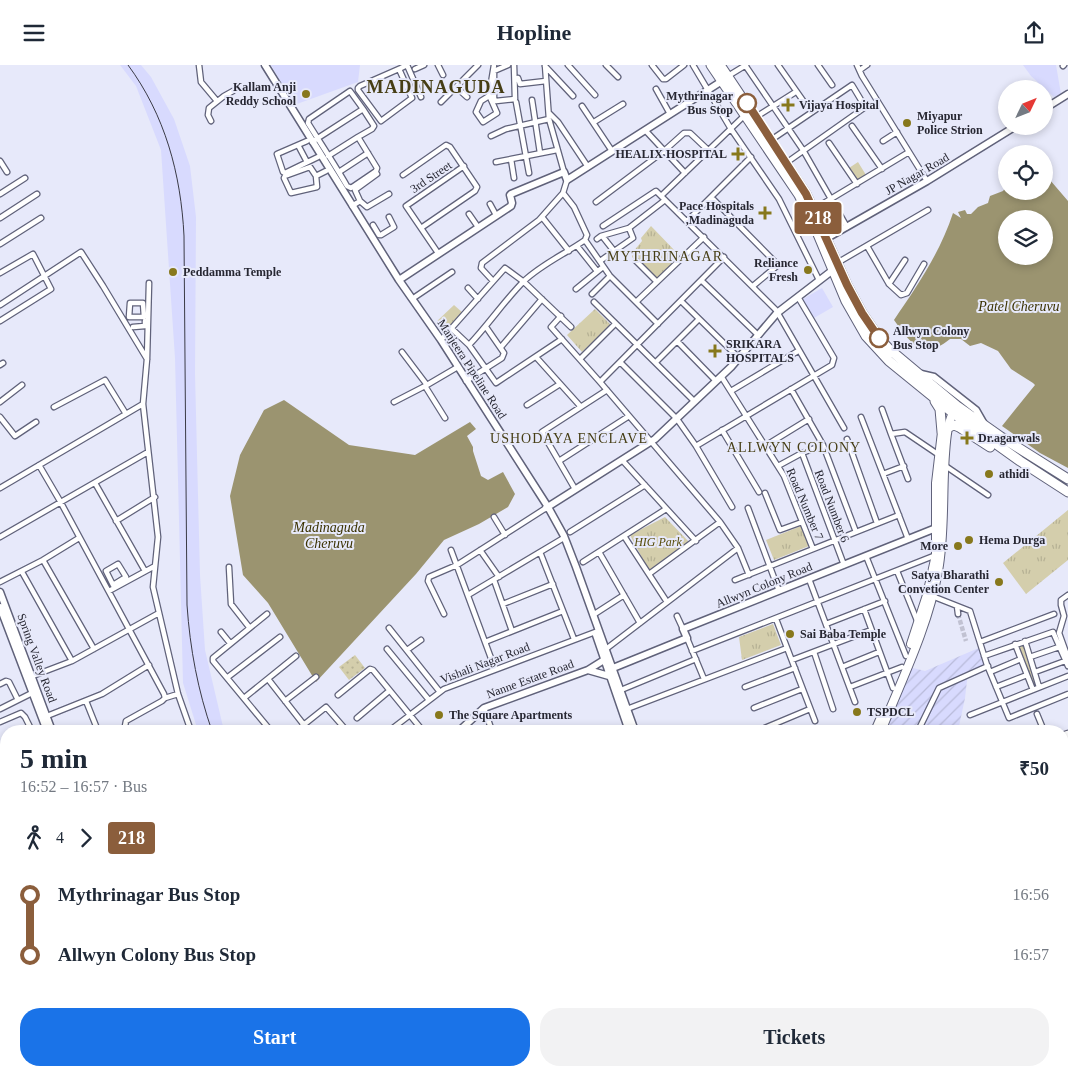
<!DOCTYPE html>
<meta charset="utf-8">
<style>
:root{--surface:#fff;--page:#f2f2f3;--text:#1f2937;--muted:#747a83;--accent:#1a73e8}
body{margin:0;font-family:Georgia,serif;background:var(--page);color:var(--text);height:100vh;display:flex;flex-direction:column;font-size:19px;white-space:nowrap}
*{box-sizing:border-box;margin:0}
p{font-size:16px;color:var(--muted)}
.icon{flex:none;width:28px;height:28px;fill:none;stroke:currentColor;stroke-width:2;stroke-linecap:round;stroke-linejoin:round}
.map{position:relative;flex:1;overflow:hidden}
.side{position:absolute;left:0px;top:660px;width:1069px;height:351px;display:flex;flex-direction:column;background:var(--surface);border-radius:20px 20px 0 0;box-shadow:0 2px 8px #0003}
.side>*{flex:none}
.badge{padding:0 10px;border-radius:4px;font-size:18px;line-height:32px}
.needle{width:32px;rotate:47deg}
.tools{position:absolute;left:998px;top:15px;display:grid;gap:10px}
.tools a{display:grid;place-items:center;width:55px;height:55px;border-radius:50%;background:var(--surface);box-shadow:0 2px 8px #0003;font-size:25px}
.map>.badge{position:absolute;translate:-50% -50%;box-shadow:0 0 0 2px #fff}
.legs{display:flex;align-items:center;gap:8px;height:55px;padding:0 20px;font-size:16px}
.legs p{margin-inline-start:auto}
.summary{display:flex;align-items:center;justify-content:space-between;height:85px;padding:0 20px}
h1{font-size:28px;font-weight:700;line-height:38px}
.cta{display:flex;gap:10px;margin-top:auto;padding:10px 20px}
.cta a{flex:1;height:58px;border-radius:20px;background:var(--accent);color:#fff;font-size:20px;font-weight:700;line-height:58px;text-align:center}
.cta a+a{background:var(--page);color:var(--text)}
ul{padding:0 20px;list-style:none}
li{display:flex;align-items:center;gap:18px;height:60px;font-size:19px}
li i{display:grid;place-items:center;width:8px;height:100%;margin:0 6px;background:currentColor}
li i::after{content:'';width:12px;height:12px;margin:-6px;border:4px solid;border-radius:50%;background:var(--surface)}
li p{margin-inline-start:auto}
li:first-child i{background:linear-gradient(#0000 50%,currentColor 0)}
li:last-child i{background:linear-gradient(currentColor 50%,#0000 0)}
header{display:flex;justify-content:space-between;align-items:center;height:65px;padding:0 20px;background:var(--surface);font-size:22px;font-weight:700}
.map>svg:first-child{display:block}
</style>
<header><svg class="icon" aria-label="menu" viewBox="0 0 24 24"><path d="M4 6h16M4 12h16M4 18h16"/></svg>Hopline<svg class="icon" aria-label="share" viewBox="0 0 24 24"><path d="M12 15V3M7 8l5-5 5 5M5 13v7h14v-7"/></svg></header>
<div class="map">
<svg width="1068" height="1011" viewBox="0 0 1068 1011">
<defs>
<pattern id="industrial-furrows" width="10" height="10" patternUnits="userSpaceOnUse" patternTransform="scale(1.25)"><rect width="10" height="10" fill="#d8dafe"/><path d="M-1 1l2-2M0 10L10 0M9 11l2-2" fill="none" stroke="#b9bbda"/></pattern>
<pattern id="grass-dots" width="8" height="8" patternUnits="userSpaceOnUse" patternTransform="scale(1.25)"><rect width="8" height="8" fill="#d4ceac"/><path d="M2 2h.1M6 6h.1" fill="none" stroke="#b6b194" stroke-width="1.8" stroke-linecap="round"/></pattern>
<pattern id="park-tufts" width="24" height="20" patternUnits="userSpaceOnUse" patternTransform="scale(1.25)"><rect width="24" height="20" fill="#d4ceac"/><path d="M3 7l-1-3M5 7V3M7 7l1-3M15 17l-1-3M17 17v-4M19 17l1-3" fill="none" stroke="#b6b194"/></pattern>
</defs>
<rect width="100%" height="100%" fill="#e7e9fa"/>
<path fill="#d8dafe" d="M120 0H141L151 12 174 54 190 101 196 152 195 309 200 510 205 585 224 666H198L183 618 175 293 161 85 136 21Z
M271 0H360L358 17 294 40Z
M1023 0H1056L1061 29 1054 32 1031 11Z
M822 223 833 242 814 253 803 234Z
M478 1005H507L513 1011H483Z"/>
<path fill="url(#industrial-furrows)" d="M981 582 987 600 968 607 965 633 958 666H883L909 602 925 606Z"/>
<path fill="url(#grass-dots)" d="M355 590 365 603 349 615 339 602Z"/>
<path fill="url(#park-tufts)" d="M858 97 866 110 857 116 849 103Z
M651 161 678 189V193L656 215 632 192 633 187 642 176 641 173Z
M454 240 463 248 443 269 435 258Z
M595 244 611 260 582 287 567 270Z
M1068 445V495L1026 529 1003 498Z
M665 452 691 479 649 506 630 470Z
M801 461 809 481 774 495 766 475Z
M773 559 781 580 742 595 739 572Z
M1025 576 1039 622 1033 625 1015 579Z"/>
<path fill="#9b9470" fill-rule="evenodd" d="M1044 108 1068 136V403L1040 388 1002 361 1035 320 1033 318 1011 304 998 286 981 278 970 281 961 274H950C922 297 911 278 894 255 917 221 940 188 953 148L961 153 958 147 965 145 967 149H971L978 142 988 138 990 131 1003 126 1006 122V126H1044ZM1006 154H1044V191H1006Z
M284 335 349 380 415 390 470 357 476 364 467 371 473 382V386L481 411 488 415 503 407 515 429 508 442 479 459 444 475 416 509 316 617 268 538 243 510 230 431 240 390 264 345Z
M583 1005H617L621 1011H587L583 1009Z
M621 1005H680L676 1011H626Z"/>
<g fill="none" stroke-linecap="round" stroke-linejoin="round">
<path stroke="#c1c2d2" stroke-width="4.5" stroke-dasharray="4.5 2" stroke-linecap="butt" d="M958 549 966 576"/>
<defs>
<path id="street" d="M199 0 201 17 217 36
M407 0 421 32
M438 0 443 10
M508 0 494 6V34L496 36 515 34 514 0
M545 0 549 54 564 107
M568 0 595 30
M606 0 618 12
M652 0 663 14H666L684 0
M693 0 731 64 779 134 819 215
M745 0 803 85 847 162
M778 0 804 37
M818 0 832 20
M857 0 862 11 927 116
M545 1 573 31
M1063 1 1064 0
M399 4 412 33 381 56 358 25V23L360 21 401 3 407 0
M415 4 424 0
M860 5 867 0
M728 11 746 0
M518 13 520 19 546 16
M456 22 467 32
M656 24 670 49
M489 31 481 36 476 47 483 57 497 48 489 30 494 0
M532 35 540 88
M441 37 478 0
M516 37 529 108
M582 41 612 86
M549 48 558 57 588 102
M756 52 794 28
M211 56 208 50 209 43 224 31 233 26
M594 57 623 39
M852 61 882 104
M645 65 685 108
M491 71 506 64 549 54
M771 75 852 20 864 40V43L786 98
M307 76 277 89 283 107 285 108 318 92
M883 76 897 67
M312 77 318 73 363 44 350 26 309 54 308 58C321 79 335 100 347 121L351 123 376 106 377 103 358 72 372 64 374 61 363 44
M829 78 857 119
M298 80 307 97
M328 91 358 72
M511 94 514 113
M0 96 7 107
M496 97 557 85
M339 107 368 88
M403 110 446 80 450 82 477 122 475 126 421 163
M316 111 317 122 291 128 284 113 285 111 310 102 316 111 326 106
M0 129 25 113
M661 131 745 50
M711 132 778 200 753 221
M360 136 355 125 377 109
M596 137 664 86 684 68H690L708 85
M490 139 496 150
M352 141 360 136 367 142 389 129
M814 144 909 87
M469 149 478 162
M542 152 569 186
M0 153 37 129
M688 155 751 92
M373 160 379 170H381L394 162 389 152
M603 161 656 126 776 245 844 363
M603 172 614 186
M597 174 601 171 629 163 665 135
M585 175 610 211 658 259
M0 179 41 153
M577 181 597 206
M867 181 889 219 901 230 907 228 924 199
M438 188 406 141 464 101
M600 196 633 173 629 163
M636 196 657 217
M837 198 928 145
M0 208 33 189 51 224 0 256
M493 216 481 203 482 198 539 155 563 128 567 115
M702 216 758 270
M149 218 147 294 143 339 158 472 153 522 178 629 191 666
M889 219 905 195
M468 223 478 234
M576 224 603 202
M592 229 610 211
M412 234 452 207
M681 236 739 293
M594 237 694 336
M636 237 704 172
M130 238H143L144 252H129Z
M0 240 81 187 103 221 147 294
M561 251 551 262 600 317 720 457 738 483 749 510
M133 262 145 261V256
M451 263 469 280 496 318 562 274
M441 275 505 203 524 217 571 262
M677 276 716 316
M469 280C488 260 505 235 524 216 542 199 565 189 585 175L587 170 574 142 563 128
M501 282 542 234
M402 287 427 320 456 303
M536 292 581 342
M580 294 615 259
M620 297 677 354 696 381 732 442
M656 297 699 254
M0 300 3 298
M721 311 784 411 813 484
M466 316 502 293 504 288 486 262
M600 317 724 192
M425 321 445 353
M791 324 823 380 856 467
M731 326 798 286
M0 337 22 320
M394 337 427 320
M527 340 560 319
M54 342 105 315 126 349
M882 344 891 369
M0 352 15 371 36 357
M861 352 908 474
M722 365 759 427
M847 374 877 458
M696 381 832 300 834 293 798 232
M765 381 809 354
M802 388 844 500
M622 395 696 476
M559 396 629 351
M39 400 60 436 164 629 165 633 162 636 126 656 125 661 128 666
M944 400 988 430
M778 401 802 388 823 380
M883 409 904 401
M908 414 891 369 905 367 939 390
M95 418 145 506
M0 423 143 339
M575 424 542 367 607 325
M765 428 780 465 802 457
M748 443 779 526
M494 452 505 470
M116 456 155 432
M570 467 645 420
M624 471 667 537
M0 472 148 387
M451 485 495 604
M480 485 499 512
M540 487 574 574
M599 487 640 558
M866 491 906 591
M43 495 94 584
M583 497 666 444
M118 499 126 512 113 520 106 506Z
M229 502 231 539 249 562
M897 506 918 558
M22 507 72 596
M649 509 720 457
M809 514 855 637
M494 515 512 566
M735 515 899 450
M0 517 43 495 79 473
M109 526 155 501
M468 530 562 474
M1068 530 1061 535V540L1064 551 1059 568 1068 593
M932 531 970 546 987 600 1009 653 1068 629
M503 539 553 519
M957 541 958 549
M864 544 893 623
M267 549 213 593V596L271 666
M444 549 428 516 429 512 457 500 546 443
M593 550 624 530
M677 551 683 564
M776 554 815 656
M826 559 885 536
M389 563 440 627
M221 567 230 578
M687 573 704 614
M1025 576 1039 622
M485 577 563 546
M980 577 1054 549
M1015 579 1033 625
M387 584 429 635
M606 584 738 483
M407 585 421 575
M692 586 936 490
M814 587 833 644
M984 591 1053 567 1068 601
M1030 592 1059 582
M792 595 871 565
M842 602 879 587
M990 607 1021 594
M1035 607 1065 596
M30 612 72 596 159 548
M228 612 280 572
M268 614 304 660
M0 619 6 616 9 617 18 635
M745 622 795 603
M850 622 902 602
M996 622 1027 610
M621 625 696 594
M338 630 370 604 373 605 423 666
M165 633 178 629
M244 633 296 591
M86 636 98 666
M285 636 316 612
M484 643 492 666
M754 643 802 624
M0 644 32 628
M627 644 787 583
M1037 649 1044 666
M970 650 1068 611
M47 651 102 629 149 600
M357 653 389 626
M0 657 21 648 25 652 32 666
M760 665 810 644
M181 666 189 662
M296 666 326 642 347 666
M389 666 444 624 598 566
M918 666 939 623 988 601
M1062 670 1068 668
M1062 674 1068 672
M0 687 6 684
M1062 709 1068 706
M1068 713V714
M0 717 6 714
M0 720 6 733
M1062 727 1067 725
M0 751 6 748
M1062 800 1068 811
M1062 818 1068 814
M1062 842 1068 839
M1062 867 1068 864
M0 877 1 873 6 869
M1062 886 1068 882
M0 894 6 907
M1062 904 1068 901
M1062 910 1067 918 1068 917
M0 912 6 908
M0 944 6 941
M1062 946 1068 955
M1062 972 1068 969
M0 991 6 988
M51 1005 52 1011
M148 1005 154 1011
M426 1005 434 1011
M463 1005 469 1011
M936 1005 939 1011
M995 1005 999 1011
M1045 1005 1048 1011
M188 1011 194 1005
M228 1011 233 1007 238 1011 245 1005
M271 1011 277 1005
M306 1011 311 1005
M334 1011 341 1005
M358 1011 363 1005
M377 1011 382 1005
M395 1011 400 1005
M414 1011 419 1005
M436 1011 440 1005
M456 1011 461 1005
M553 1011 558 1005
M806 1011 821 1005
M900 1011 909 1007 913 1011
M974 1011 983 1005"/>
<path id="secondary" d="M265 0 399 215 441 275 548 442 564 471 576 502 635 666
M1044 44 1068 29
M827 173 927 116 1016 61
M399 215 511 141 512 138 510 130 511 129 564 107 567 115 722 16
M921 309 934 312 976 345 984 359
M546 443 655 374 731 302 777 248 833 205
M0 527 52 666
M0 542 47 666
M596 570 629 666
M613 603 687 573 683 564 936 463
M588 605 609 611
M459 666 484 643 588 605 604 595
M296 1005 302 1011
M762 1005 764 1011
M1001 1005 1005 1011
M92 1011 98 1005
M100 1011 106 1005
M966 1011 974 1005
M1055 1011 1068 1003"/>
<path id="primary" d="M911 579 927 530 936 490V418L942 367
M875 666 882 650
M881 666C902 614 928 562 938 506 945 469 942 427 945 389 946 375 947 357 955 344
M863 1005 864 1011
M871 1005V1011"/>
<path id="highway" d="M711 0 799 130 815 162 846 236 866 271 889 296 953 348 1020 396 1068 427
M720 0 806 129 847 220 862 248 879 273 889 284 957 341 1001 372 1068 414
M935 336 940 344 942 367
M949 362 954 360 959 362 990 382"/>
</defs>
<use href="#street" stroke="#60627a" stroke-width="7"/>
<use href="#secondary" stroke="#60627a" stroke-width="9"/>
<use href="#primary" stroke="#60627a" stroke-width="10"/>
<use href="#highway" stroke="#60627a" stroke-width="11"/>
<use href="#street" stroke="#fff" stroke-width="4.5"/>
<use href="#secondary" stroke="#fff" stroke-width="6"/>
<use href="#primary" stroke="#fff" stroke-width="8"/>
<use href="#highway" stroke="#fff" stroke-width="9"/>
<path stroke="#3a3a46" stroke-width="1" d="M128 0C165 50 181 109 184 171L187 540C190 584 198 626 212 666
M491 1005 497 1011"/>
</g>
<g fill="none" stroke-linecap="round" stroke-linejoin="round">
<defs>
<path id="line-1" d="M747 38 806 129 847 220 862 248 879 273"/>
</defs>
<use href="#line-1" stroke="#fff" stroke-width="11"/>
<use href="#line-1" stroke="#8b5e3c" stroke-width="8"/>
</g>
<g fill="#87781c" stroke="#e7e9fa" stroke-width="2">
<circle cx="306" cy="29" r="5"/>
<path d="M785.5 32.5h5v5h5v5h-5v5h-5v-5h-5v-5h5z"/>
<circle cx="907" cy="58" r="5"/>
<path d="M735.5 81.5h5v5h5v5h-5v5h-5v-5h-5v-5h5z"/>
<path d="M762.5 140.5h5v5h5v5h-5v5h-5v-5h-5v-5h5z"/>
<circle cx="808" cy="205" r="5"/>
<circle cx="173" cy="207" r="5"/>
<path d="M712.5 278.5h5v5h5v5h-5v5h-5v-5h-5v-5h5z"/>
<path d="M964.5 365.5h5v5h5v5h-5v5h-5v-5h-5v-5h5z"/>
<circle cx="989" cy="409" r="5"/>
<circle cx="969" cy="475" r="5"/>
<circle cx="958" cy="481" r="5"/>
<circle cx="999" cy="517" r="5"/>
<circle cx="790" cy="569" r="5"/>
<circle cx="857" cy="647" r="5"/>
<circle cx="439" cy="650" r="5"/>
</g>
<g fill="#fff" stroke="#8b5e3c" stroke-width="2.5">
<circle cx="747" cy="38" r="9"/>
<circle cx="879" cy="273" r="9"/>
</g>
<g text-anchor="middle" stroke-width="4" stroke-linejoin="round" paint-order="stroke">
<g font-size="12" font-weight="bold" fill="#272732" stroke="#e7e9fa" text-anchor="start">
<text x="296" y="26" text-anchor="end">Kallam Anji<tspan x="296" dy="14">Reddy School</tspan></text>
<text x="799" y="44">Vijaya Hospital</text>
<text x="917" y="55">Miyapur<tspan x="917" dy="14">Police Strion</tspan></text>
<text x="727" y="93" text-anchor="end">HEALIX HOSPITAL</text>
<text x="754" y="145" text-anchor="end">Pace Hospitals<tspan x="754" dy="14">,Madinaguda</tspan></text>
<text x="798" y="202" text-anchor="end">Reliance<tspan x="798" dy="14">Fresh</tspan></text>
<text x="183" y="211">Peddamma Temple</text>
<text x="726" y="283">SRIKARA<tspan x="726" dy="14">HOSPITALS</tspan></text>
<text x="978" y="377">Dr.agarwals</text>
<text x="999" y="413">athidi</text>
<text x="979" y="479">Hema Durga</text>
<text x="948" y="485" text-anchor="end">More</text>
<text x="989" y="514" text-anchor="end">Satya Bharathi<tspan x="989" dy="14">Convetion Center</tspan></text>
<text x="800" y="573">Sai Baba Temple</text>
<text x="867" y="651">TSPDCL</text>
<text x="449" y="654">The Square Apartments</text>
</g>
<g font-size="12" font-weight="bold" fill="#272732" stroke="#e7e9fa" text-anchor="end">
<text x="733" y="35">Mythrinagar<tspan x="733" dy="14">Bus Stop</tspan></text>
<text x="893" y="270" text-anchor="start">Allwyn Colony<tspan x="893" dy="14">Bus Stop</tspan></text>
</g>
<g font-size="12" fill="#272732" stroke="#e7e9fa">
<text transform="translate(917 109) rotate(-30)" y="4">JP Nagar Road</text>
<text transform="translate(431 112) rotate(-34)" y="4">3rd Street</text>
<text transform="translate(472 304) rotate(57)" y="4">Manjeera Pipeline Road</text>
<text transform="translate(805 439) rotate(67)" y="4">Road Number 7</text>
<text transform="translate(832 441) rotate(69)" y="4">Road Number 6</text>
<text transform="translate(764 520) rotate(-22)" y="4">Allwyn Colony Road</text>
<text transform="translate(37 593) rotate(70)" y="4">Spring Valley Road</text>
<text transform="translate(485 598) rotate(-21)" y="4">Vishali Nagar Road</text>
<text transform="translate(530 614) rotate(-20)" y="4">Nanne Estate Road</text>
</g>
<g font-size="12" font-style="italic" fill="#584d0a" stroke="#e7e9fa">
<text x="658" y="481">HIG Park</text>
</g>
<g font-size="14" letter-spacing="1" fill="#463e15" stroke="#e7e9fa">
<text x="665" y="196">MYTHRINAGAR</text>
<text x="569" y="378">USHODAYA ENCLAVE</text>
<text x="794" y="387">ALLWYN COLONY</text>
</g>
<g font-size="14" font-style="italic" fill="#3a3100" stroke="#e7e9fa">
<text x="1019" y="246">Patel Cheruvu</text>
<text x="329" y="467">Madinaguda<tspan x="329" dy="16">Cheruvu</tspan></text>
</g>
<g font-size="18" font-weight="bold" letter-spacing="1" fill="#463e15" stroke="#e7e9fa">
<text x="436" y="28">MADINAGUDA</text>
</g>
</g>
</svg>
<div class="tools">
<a><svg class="needle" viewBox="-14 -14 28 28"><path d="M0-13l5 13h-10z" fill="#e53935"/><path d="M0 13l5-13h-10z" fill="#747a83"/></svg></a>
<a><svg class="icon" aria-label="locate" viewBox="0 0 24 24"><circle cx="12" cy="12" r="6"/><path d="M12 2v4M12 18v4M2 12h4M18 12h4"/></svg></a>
<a><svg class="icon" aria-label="layers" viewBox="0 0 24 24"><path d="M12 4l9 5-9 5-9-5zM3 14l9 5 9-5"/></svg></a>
</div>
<b class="badge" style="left:818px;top:153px;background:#8b5e3c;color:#fff">218</b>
<section class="side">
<div class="summary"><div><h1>5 min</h1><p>16:52 – 16:57 · Bus</p></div><b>₹50</b></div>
<div class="legs"><svg class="icon" aria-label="walk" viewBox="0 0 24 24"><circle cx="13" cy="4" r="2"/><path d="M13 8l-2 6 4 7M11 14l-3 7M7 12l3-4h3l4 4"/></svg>4<svg class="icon" aria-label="forward" viewBox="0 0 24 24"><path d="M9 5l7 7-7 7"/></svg><b class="badge" style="background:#8b5e3c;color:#fff">218</b></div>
<ul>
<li><i style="color:#8b5e3c"></i><b>Mythrinagar Bus Stop</b><p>16:56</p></li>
<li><i style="color:#8b5e3c"></i><b>Allwyn Colony Bus Stop</b><p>16:57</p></li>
</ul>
<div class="cta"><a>Start</a><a>Tickets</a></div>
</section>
</div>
